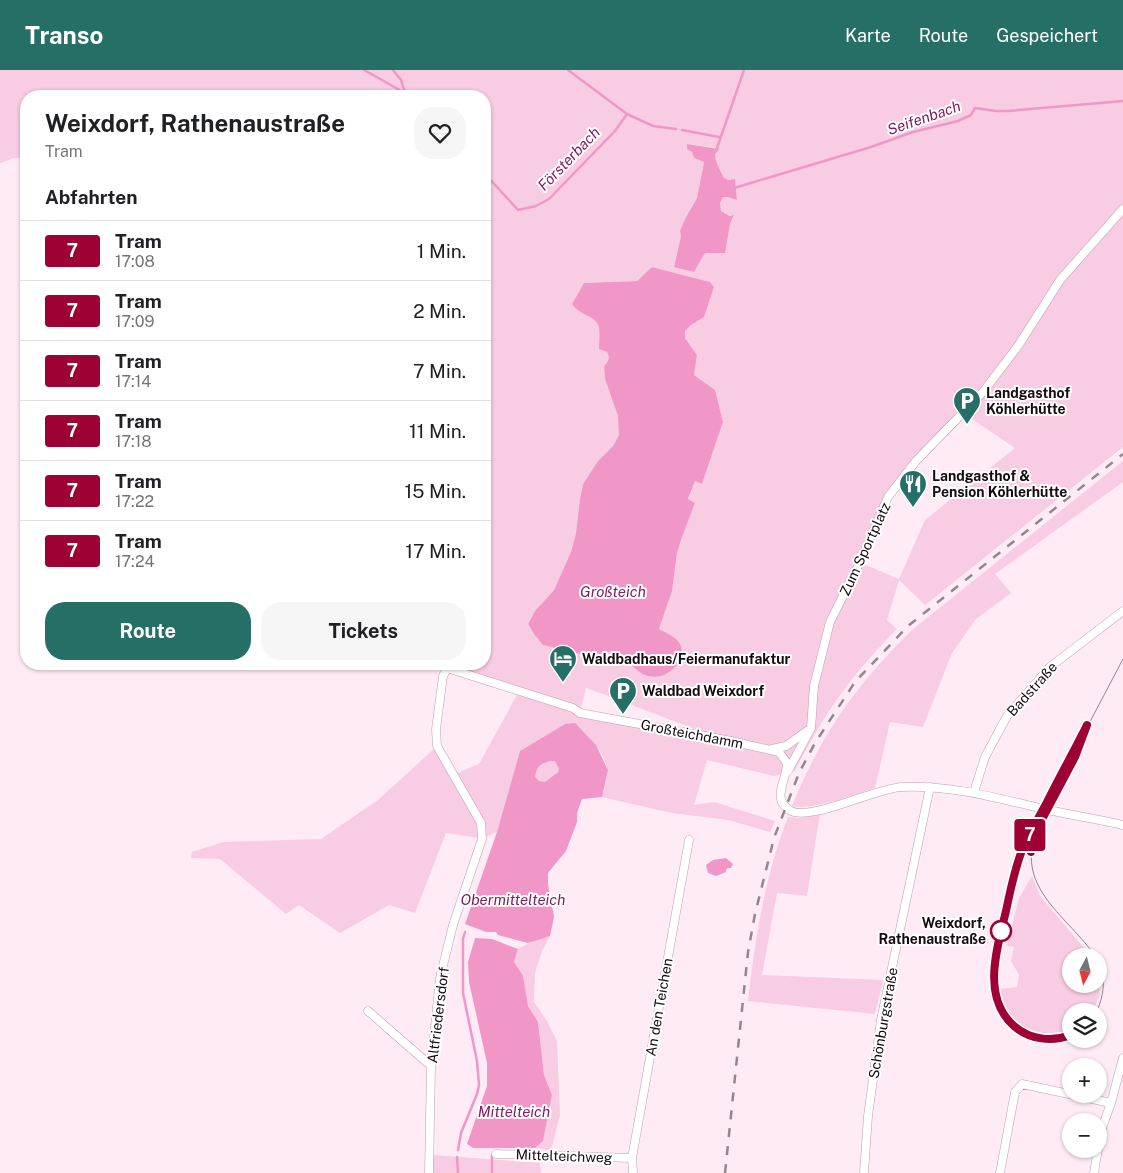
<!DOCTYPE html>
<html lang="de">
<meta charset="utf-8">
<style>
:root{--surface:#fff;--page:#f6f6f6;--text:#202124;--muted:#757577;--line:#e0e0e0;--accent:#266f67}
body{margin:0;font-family:"Public Sans",sans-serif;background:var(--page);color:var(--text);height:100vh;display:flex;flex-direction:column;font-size:19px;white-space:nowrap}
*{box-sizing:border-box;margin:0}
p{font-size:16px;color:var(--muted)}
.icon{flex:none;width:28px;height:28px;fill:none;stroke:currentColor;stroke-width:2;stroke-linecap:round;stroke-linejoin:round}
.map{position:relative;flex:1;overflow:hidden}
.sheet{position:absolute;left:20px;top:20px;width:471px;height:580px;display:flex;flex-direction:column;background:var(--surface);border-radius:20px;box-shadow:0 1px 4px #0004}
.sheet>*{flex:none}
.badge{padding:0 10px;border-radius:4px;font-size:18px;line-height:32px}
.needle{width:32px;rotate:187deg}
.controls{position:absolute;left:1062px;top:878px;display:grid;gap:10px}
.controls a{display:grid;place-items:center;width:45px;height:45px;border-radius:50%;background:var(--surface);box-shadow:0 1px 4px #0004;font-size:25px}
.map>.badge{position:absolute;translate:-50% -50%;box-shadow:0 0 0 2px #fff}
h2{padding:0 25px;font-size:19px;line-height:45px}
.round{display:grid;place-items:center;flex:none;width:52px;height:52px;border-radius:20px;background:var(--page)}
.headline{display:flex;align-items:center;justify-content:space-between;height:85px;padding:0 25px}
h1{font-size:24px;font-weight:700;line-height:38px}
.button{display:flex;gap:10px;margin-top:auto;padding:10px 25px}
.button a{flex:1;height:58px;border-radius:20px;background:var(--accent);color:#fff;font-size:20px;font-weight:700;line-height:58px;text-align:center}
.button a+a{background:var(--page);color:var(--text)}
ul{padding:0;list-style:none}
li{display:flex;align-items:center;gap:15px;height:60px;padding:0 25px;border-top:1px solid var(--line)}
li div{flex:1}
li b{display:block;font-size:19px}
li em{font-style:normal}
li .badge{min-width:55px;font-weight:700;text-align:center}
header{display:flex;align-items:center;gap:30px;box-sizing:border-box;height:70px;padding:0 25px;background:var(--accent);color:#fff}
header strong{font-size:24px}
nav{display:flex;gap:28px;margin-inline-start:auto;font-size:18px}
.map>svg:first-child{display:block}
</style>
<header>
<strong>Transo</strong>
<nav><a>Karte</a><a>Route</a><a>Gespeichert</a></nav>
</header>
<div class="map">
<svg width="1123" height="1103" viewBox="0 0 1123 1103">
<rect width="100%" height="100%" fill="#ffebf5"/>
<path fill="#f8cce2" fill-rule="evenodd" d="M0 0H1123V138L1059 210 1018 275 982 322 915 390 888 427 859 491 829 552 813 616 809 658 786 675 778 678 738 673C779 682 777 682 812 659L816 615 832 552 861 493 899 509 925 450 1015 378 963 343 983 323 1019 276H1022L1073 197 1123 140V377L925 535 899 510 887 550 897 559C852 604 823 645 795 701L774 706 707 690 694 735 714 732 775 751 770 762 728 750 672 743 602 727C604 719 608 707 607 699 605 681 587 666 575 654H565L520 681 497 762 485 767 484 753 455 704 479 694 517 625 564 635 450 599 449 594H485V26H26V87L14 88 0 93ZM687 74 718 78 719 79 715 84C715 92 720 99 722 107L728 110 735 109 737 130 728 127H723L720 133 721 141 731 146H734L730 154 725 182 705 183 694 202 674 196 681 166 680 161 685 149 697 128 704 92 694 88 692 82 687 79ZM652 197 710 212 714 217 704 247 691 255 685 261V267L697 285 694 305 715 320 723 352 702 414 695 411 688 430 695 433 681 470 677 483 672 521 659 559C674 567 686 572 681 591 654 622 637 599 612 581L597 586 580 584 543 575 534 564 528 554 535 541 554 520 571 482 576 463 580 429 583 414 598 391 613 376 619 365V356L618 346 605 309 604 296C609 291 610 288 607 282L599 279C599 273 601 264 599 258 597 244 578 246 572 234L584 213 637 211ZM586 618 600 623 713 666 580 642Z
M1123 391V412L995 504 1011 523 976 549 952 583 923 657 890 652 875 718C855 724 812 741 792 736 822 663 856 615 912 560Z
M435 678 479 756 480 768 446 763 415 843 389 835 340 863 299 835 286 844 220 789 191 788 192 782 223 772 321 769 378 730Z
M550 691H555L559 699 558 702 545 712 539 711 535 707C537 696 540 694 550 691Z
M820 743 807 826 777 823 762 905 883 910 875 944 748 931C755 868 765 806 788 747L800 748Z
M1032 806 1040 826 1091 886H1071V914H1099V903L1100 925 1093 941H1071V961C1040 977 1000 953 999 919L1017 917 1019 905 1011 891 1014 877 1007 876 1019 828Z
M550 866 542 881 535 903 534 932 547 951 557 971 560 1045 551 1080 535 1078 543 1071 552 1025 544 1005 538 952 528 936 525 922 514 892 518 879 537 869Z
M433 1085 540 1093 541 1103H433Z"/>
<path fill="#f197c7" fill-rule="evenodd" d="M687 74 719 79 715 84C715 92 720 99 723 107L728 110 735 109 737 130 728 127H723L720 133 721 141 730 146 734 145 730 154 725 183H705L694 202 674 197 681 166 680 161 685 149 697 128 704 92 694 88 692 82 687 79Z
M652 197 710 212 714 217 704 247 691 255 685 261V268L697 285 694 305 715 320 723 352 702 414 695 411 688 429 695 433 681 470 677 483 672 521 659 559C674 567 686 571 681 591 670 604 657 612 641 603L612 581 597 586 580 584 543 575 534 564 528 554 535 541 554 520 571 482 576 463 580 429 583 414 598 391 613 376 619 365 618 346 605 309 604 296C609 291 610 288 607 282L599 279C599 273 600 265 599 258 597 245 579 246 572 234L584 213 637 211Z
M575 653 596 675 608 700 602 727 582 729 577 743V752L566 781 548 803V814L554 847 550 866 528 873 498 865 496 862H486L465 854 497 762 520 681 565 654ZM550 691H555L559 699 558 702 545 712 539 711 535 707C537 696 540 694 550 691Z
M726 788 733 794 731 798H728L726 800V802L716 806 708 803 706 795 713 790Z
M475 868 492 869 518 879 514 892 523 906 528 936 538 952 544 1005 552 1025 543 1071 535 1078H473L467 1074 487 1016V993L469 912 468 892Z"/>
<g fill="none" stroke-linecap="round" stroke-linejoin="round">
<path stroke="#f197c7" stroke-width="2.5" d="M364 0 405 23
M393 0 401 10 405 23
M568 0 627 44
M682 60 719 67
M716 81 744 0
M485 104 518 140 536 136 549 129 615 61 627 44 653 56 676 59
M734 118 871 77 913 62 958 51 971 45 975 38 996 41H1008L1123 31
M458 1080 461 1063 477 1024 479 1015 477 991 463 923V869L465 862
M492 1086V1103
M457 1087 458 1103"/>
<defs>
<path id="minor" d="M772 679 786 676 807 661
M788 701 811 658 814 616 830 552 860 492 888 427 916 391 983 322 1018 276 1060 210 1123 139
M974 722 985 687 1007 646 1050 597 1123 541
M368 941 431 996
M1099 1075 1102 1058 1111 1033 1123 988
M496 1084 632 1088
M429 1103 431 996 440 908 453 855 482 769 481 753 437 676 436 659 443 606 447 599H450L573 638 580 643 731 671 779 682 787 693C787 710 770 730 791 741 812 751 876 718 902 717 951 715 997 728 1044 739 1070 745 1097 749 1123 755
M633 1103 632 1088 689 770
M864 1103 868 1046 881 950 930 717
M1000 1103 1015 1022 1022 1014 1111 1033
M1094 1103 1098 1079"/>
</defs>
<use href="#minor" stroke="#bd9fae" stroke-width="9"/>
<use href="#minor" stroke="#fff" stroke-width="8"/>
<path stroke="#95868e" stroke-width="1" d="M1036 763C1015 819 1069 847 1095 886
M1097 941C1104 925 1106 909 1099 893
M1071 965C1055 970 1038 970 1023 962 980 938 996 882 1005 844 1010 823 1015 802 1022 781L1123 589"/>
<path stroke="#95868e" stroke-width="2.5" stroke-dasharray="9 9" stroke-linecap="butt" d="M725 1103 748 882 755 844 774 768 799 703 815 673 855 612 908 556 1123 384"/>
</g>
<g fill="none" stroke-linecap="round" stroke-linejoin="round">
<defs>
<path id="line" d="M1031 782 1038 757 1075 687 1087 655C1074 681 1060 706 1047 732 1038 749 1028 765 1021 783 1014 802 1010 822 1006 841 997 878 981 927 1014 956 1030 970 1052 972 1071 965"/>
</defs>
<use href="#line" stroke="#fff" stroke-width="11"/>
<use href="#line" stroke="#9e0234" stroke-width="8"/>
</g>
<defs>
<symbol id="parking-pin" viewBox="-11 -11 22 30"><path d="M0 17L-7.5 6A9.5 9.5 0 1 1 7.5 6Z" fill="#266f67" stroke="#fff"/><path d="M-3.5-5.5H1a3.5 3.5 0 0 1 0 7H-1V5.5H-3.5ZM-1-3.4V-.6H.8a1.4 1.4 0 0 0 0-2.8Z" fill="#fff"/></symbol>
<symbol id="restaurant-pin" viewBox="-11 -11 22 30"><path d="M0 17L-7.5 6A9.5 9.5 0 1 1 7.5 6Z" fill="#266f67" stroke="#fff"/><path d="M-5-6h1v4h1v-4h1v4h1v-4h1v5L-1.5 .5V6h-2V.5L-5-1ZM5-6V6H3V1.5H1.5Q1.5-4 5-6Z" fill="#fff"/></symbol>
<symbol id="hotel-pin" viewBox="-11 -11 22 30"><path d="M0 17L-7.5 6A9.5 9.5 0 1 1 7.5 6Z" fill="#266f67" stroke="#fff"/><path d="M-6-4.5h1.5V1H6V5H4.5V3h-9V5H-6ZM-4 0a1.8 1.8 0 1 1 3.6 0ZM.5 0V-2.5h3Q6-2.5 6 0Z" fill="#fff"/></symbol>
</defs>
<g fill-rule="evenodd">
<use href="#parking-pin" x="951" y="315" width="32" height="43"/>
<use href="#restaurant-pin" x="897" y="398" width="32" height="43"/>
<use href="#hotel-pin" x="547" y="573" width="32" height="43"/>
<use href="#parking-pin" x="607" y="605" width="32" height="43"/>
</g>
<circle fill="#fff" stroke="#9e0234" stroke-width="2.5" cx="1001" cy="861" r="10"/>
<g text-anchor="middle" stroke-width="4" stroke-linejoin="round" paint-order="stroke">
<g font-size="14" font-weight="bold" fill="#150b11" stroke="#fff" text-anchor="start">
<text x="986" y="328">Landgasthof<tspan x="986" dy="16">Köhlerhütte</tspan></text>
<text x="932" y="411">Landgasthof &amp;<tspan x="932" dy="16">Pension Köhlerhütte</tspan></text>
<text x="582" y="594">Waldbadhaus/Feiermanufaktur</text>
<text x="642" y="626">Waldbad Weixdorf</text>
</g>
<g font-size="14" fill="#150b11" stroke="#fff">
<text transform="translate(865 479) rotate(-65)" y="5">Zum Sportplatz</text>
<text transform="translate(1032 619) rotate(-48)" y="5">Badstraße</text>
<text transform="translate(692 664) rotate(11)" y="5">Großteichdamm</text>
<text transform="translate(659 937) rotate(-80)" y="5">An den Teichen</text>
<text transform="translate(438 945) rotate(-83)" y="5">Altfriedersdorf</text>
<text transform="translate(883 953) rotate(-80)" y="5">Schönburgstraße</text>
<text transform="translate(564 1086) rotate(2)" y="5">Mittelteichweg</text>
</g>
<g font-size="14" font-weight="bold" fill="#150b11" stroke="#fff" text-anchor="end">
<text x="986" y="858">Weixdorf,<tspan x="986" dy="16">Rathenaustraße</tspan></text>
</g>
<g font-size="15" font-style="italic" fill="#851d5f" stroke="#fff">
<text transform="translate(924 48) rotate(-19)" y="5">Seifenbach</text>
<text transform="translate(569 89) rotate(-46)" y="5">Försterbach</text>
<text x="613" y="527">Großteich</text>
<text x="513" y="835">Obermittelteich</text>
<text x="514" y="1047">Mittelteich</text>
</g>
</g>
</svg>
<div class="controls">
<a><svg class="needle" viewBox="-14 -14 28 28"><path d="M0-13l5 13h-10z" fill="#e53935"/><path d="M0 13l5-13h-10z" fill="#757577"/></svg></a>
<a><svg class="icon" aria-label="layers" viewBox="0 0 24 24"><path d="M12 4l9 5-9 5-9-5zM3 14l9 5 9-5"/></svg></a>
<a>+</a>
<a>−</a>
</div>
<b class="badge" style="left:1030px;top:765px;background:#9e0234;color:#fff">7</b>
<section class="sheet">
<div class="headline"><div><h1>Weixdorf, Rathenaustraße</h1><p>Tram</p></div><a class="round"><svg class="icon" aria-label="heart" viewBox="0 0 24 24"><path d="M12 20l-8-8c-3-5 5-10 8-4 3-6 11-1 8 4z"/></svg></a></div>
<h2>Abfahrten</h2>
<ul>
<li><span class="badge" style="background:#9e0234;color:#fff">7</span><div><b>Tram</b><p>17:08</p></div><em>1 Min.</em></li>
<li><span class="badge" style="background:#9e0234;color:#fff">7</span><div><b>Tram</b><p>17:09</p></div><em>2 Min.</em></li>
<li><span class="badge" style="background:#9e0234;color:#fff">7</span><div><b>Tram</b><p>17:14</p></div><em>7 Min.</em></li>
<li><span class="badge" style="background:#9e0234;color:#fff">7</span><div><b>Tram</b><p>17:18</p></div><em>11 Min.</em></li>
<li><span class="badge" style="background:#9e0234;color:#fff">7</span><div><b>Tram</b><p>17:22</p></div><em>15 Min.</em></li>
<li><span class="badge" style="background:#9e0234;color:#fff">7</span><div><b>Tram</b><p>17:24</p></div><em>17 Min.</em></li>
</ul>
<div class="button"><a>Route</a><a>Tickets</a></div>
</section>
</div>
